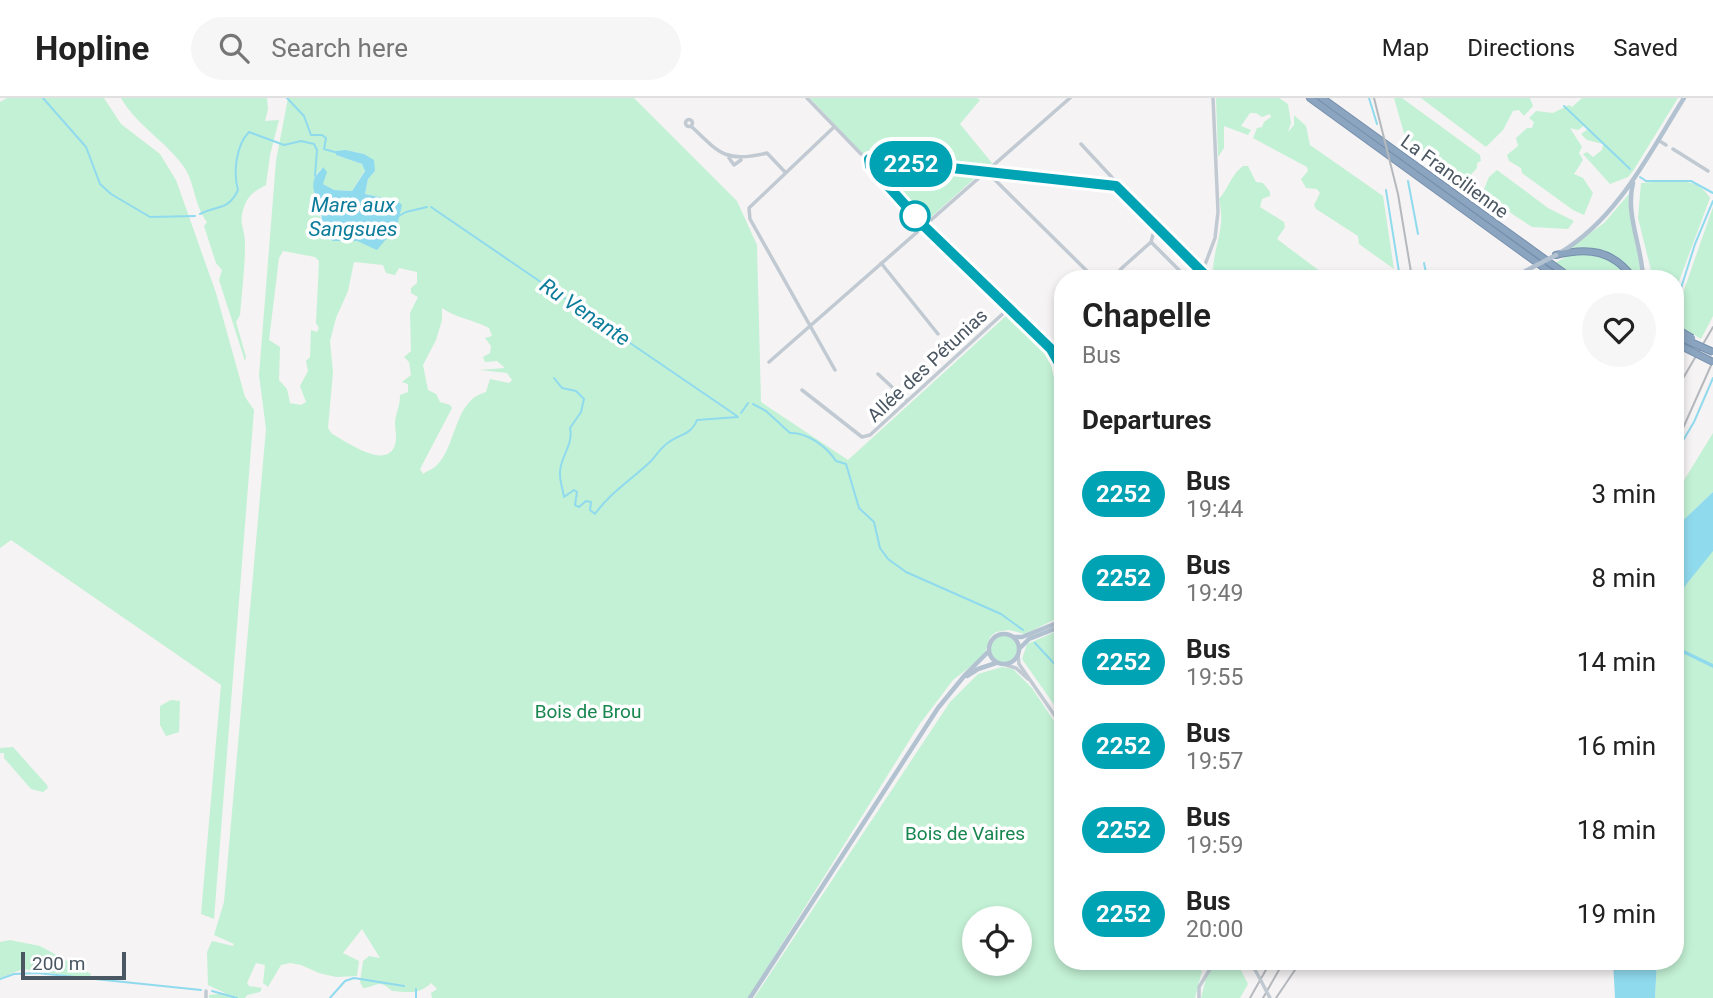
<!DOCTYPE html>
<meta charset="utf-8">
<style>
:root{--surface:#fff;--page:#f6f6f6;--text:#222;--muted:#767676;--line:#e0e0e0}
body{margin:0;font-family:Roboto,sans-serif;background:var(--page);color:var(--text);height:100vh;display:flex;flex-direction:column;font-size:26px;white-space:nowrap}
*{box-sizing:border-box;margin:0}
p{font-size:23px;color:var(--muted)}
.icon{flex:none;width:38px;height:38px;fill:none;stroke:currentColor;stroke-width:2;stroke-linecap:round;stroke-linejoin:round}
.map{position:relative;flex:1;overflow:hidden}
.panel{position:absolute;left:1054px;top:172px;width:630px;height:700px;display:flex;flex-direction:column;background:var(--surface);border-radius:28px;box-shadow:0 4px 10px #0003}
.panel>*{flex:none}
.badge{padding:0 14px;border-radius:23px;font-size:24px;line-height:46px}
.controls{position:absolute;left:962px;top:808px;display:grid;gap:14px}
.controls a{display:grid;place-items:center;width:70px;height:70px;border-radius:50%;background:var(--surface);box-shadow:0 4px 10px #0003;font-size:35px}
.scale{position:absolute;left:21px;bottom:18px;width:105px;box-sizing:border-box;padding-left:7px;border:4px solid #4a5661;border-top:0;font-size:19px;line-height:24px;white-space:nowrap;color:#4a5661;-webkit-text-stroke:5px #fff;paint-order:stroke}
.map>.badge{position:absolute;translate:-50% -50%;box-shadow:0 0 0 4px #fff}
h2{padding:0 28px;font-size:26px;line-height:63px}
.round{display:grid;place-items:center;flex:none;width:74px;height:74px;border-radius:37px;background:var(--page)}
.headline{display:flex;align-items:center;justify-content:space-between;height:119px;padding:0 28px}
h1{font-size:33px;font-weight:600;line-height:52px}
ul{padding:0;list-style:none}
li{display:flex;align-items:center;gap:21px;height:84px;padding:0 28px}
li div{flex:1}
li b{display:block;font-size:26px}
li em{font-style:normal}
li .badge{min-width:77px;font-weight:700;text-align:center}
header{display:flex;align-items:center;gap:42px;box-sizing:border-box;height:98px;padding:0 35px;background:var(--surface);border-bottom:2px solid var(--line)}
header strong{font-size:33px}
nav{display:flex;gap:38px;margin-inline-start:auto;font-size:24px}
.search{width:490px;height:63px;background:var(--page);display:flex;align-items:center;gap:18px;box-sizing:border-box;padding:0 24px;border-radius:38px;color:var(--muted);font-size:26px}
.map>svg:first-child{display:block}
</style>
<header>
<strong>Hopline</strong>
<div class="search"><svg class="icon" aria-label="search" viewBox="0 0 24 24"><circle cx="10" cy="10" r="6"/><path d="M15 15l6 6"/></svg>Search here</div>
<nav><a>Map</a><a>Directions</a><a>Saved</a></nav>
</header>
<div class="map">
<svg width="1713" height="900" viewBox="0 0 1713 900">
<rect width="100%" height="100%" fill="#f5f3f3"/>
<path fill="#c3f1d5" fill-rule="evenodd" d="M7 0H104L121 26 160 56 176 82 216 195 245 299 254 312 214 821 201 816 221 587 11 442 0 450V4Z
M121 0H267L268 11 265 23 279 22 270 57 266 87C256 92 248 97 244 109 238 125 245 130 245 146 245 169 242 193 240 217L236 224 246 259 245 263 219 182 222 172 216 165 204 128 207 124C194 107 195 85 184 69 166 43 137 28 121 0Z
M288 0H634L737 103 757 147 761 304 848 362 1006 218 1012 220 1050 255 1062 285V518L1025 536 1009 532 996 534 990 539 984 558 953 582 919 627 748 900H432L431 895 437 891 431 885C419 897 408 894 392 893 378 880 377 889 363 890L360 884 363 863 369 858 380 860 362 831 343 855 359 863 357 878 336 879 319 875 301 867 290 865 281 867 268 889 263 885 265 867 256 865 247 885 249 888 262 890 260 894 247 897 245 900H209V897L225 895 208 887 207 854 212 843 233 848 234 846 214 837 224 804 266 331 259 277 276 63ZM346 52 364 56 375 73 368 81 365 96 398 103 387 139 377 151 357 143H333L320 123 321 111 314 99 315 78 323 69V86L333 92 352 93 365 72 362 66 336 57ZM283 153 315 159 319 163 316 225 319 230 317 234 311 232 310 259 306 263 308 273 300 288 306 304 301 307 290 305 287 291 279 282 280 249 269 242 279 160ZM354 164 383 167 386 175 395 177 399 170 417 174V185L411 190V195L418 199 410 215 411 253 404 259 409 264 411 277 402 284 408 286V294L400 297C400 306 398 310 396 318 393 327 398 338 395 347 386 373 346 343 332 336L328 330 333 274 330 243 336 220 348 193ZM442 210C458 221 472 221 489 230L492 238 485 240 491 248 490 255 483 259 485 264 497 263 505 270 480 272 507 275 512 282 509 285 490 281 486 294C454 302 457 347 437 367 434 371 428 372 423 376L420 371 452 310 450 307 440 304 436 296 428 292 423 267 436 242 442 222Z
M810 0H977L980 2 960 26 992 65 923 126 887 86 898 69 884 70 880 75Z
M1216 0H1279L1288 6 1291 25 1288 34 1294 27V17L1306 28 1310 47 1383 98 1394 171 1359 146 1358 138 1316 111 1314 107 1320 95 1317 91 1306 90 1301 81 1308 73 1307 69 1253 40 1257 30 1262 29 1264 24 1271 19 1270 16 1262 19 1256 15H1250L1241 28 1251 32 1248 37 1224 28V50L1218 59Z
M1394 0H1402L1480 57 1481 63 1477 65V70L1466 82 1456 77 1455 72H1449L1405 39Z
M1421 0H1530L1533 8 1524 18 1519 12 1513 13 1503 32 1486 49Z
M1582 0H1678L1633 73 1628 79 1610 86 1583 56 1587 54 1593 59 1602 52 1603 46 1587 42 1581 36 1588 31 1585 27 1578 32 1570 30 1582 49 1579 55 1583 62 1574 76 1583 80 1593 95 1584 117 1573 112 1522 75 1521 70 1509 63 1507 57 1518 48 1516 40 1527 30H1532L1534 24 1529 20 1536 13 1553 15 1569 7 1572 9Z
M1243 68H1248L1256 84 1263 85 1270 94V98L1262 101 1260 109 1284 124 1285 129 1277 141 1329 180H1220L1213 173C1214 146 1226 131 1219 101 1229 90 1230 78 1243 68Z
M1497 72 1548 110 1574 123 1568 131 1532 129 1482 96 1489 79Z
M1675 82C1691 84 1701 86 1710 100L1675 194V180H1653L1638 120 1641 85Z
M1629 96C1629 125 1639 152 1641 180H1637C1621 155 1598 148 1570 150L1604 125Z
M1713 109V218L1701 241 1675 225V218Z
M1571 156C1596 156 1614 158 1629 180H1579L1555 165Z
M1713 335V394L1675 430V397Z
M1713 448V900H1655L1657 863H1675L1678 619 1675 607V502Z
M1062 531V618L1022 561 1027 546Z
M991 551a13 13 0 1 1 26 0a13 13 0 1 1-26 0Z
M1002 569 1013 571 1032 590 1062 635V863H1198L1196 869 1202 873 1195 900H754L950 604 978 576ZM975 821H1020V866H975Z
M171 602 180 603 179 634 166 638 160 627V608Z
M13 649 47 687 48 690 43 694 31 691 4 660V655H0V650Z
M10 842 40 848 91 876 90 881 23 871 0 880V844Z
M1218 863H1236L1248 886 1240 900H1201L1207 876Z"/>
<path fill="#90daee" d="M346 52 364 56 374 62 375 73 368 81 365 96 398 103 402 107 397 128 377 152 357 143H333C318 133 324 122 320 109 317 100 311 92 314 82 315 77 321 73 323 69L327 74 323 86 334 92 352 93 365 73 362 66 336 57V53Z
M1713 394V453L1685 488 1675 509V430Z
M1613 863H1657L1655 900H1615Z"/>
<g fill="none" stroke-linecap="round" stroke-linejoin="round">
<path stroke="#90daee" stroke-width="2" d="M43 0 86 49 100 86 111 96 150 119 195 118
M287 0 304 18 311 37H322L326 40 324 51 338 55
M1369 0 1377 26
M1564 8 1630 71
M1640 79 1646 83H1691L1713 95
M1408 83 1418 136
M1386 92 1400 180
M431 109 737 318
M200 116C218 107 228 113 238 92 233 75 236 47 249 34L284 47 301 43 314 46 317 52 315 78
M397 119 406 114 427 109
M1424 165 1427 180
M1675 209 1695 146 1713 103
M554 280 562 290 576 293 584 301 581 314 570 330C574 347 559 360 560 376 560 385 563 391 564 399L574 392 577 394 575 407 579 409 586 403 591 404 590 412 595 416C610 395 631 382 650 364 656 358 661 349 669 344 680 336 691 337 697 322L738 319
M753 306 766 313 790 335C807 334 827 349 836 363L846 366 859 410 874 424 880 450 888 461 906 474 1001 516 1023 532
M741 315 748 305
M1675 356 1694 324 1713 280
M1035 545 1062 574
M0 881 14 876 37 875 201 892
M416 891V900
M212 893 237 900
M330 900 345 883 354 880 404 888"/>
<path stroke="#90daee" stroke-width="3.5" d="M1676 550 1713 568"/>
<defs>
<path id="highway" d="M1310 0 1558 180
M1322 0 1571 180
M1556 157C1588 149 1613 152 1633 180"/>
</defs>
<use href="#highway" stroke="#7690ad" stroke-width="8"/>
<path stroke="#c1cad2" stroke-width="3.5" d="M807 0 861 56 869 61 1116 88 1208 180
M685.5 25a3.5 3.5 0 1 1 7 0a3.5 3.5 0 1 1-7 0Z
M691 28C720 56 726 65 767 55L785 74
M834 29 749 110 750 121 835 272
M1658 42 1666 47
M1081 46 1120 88
M1673 51 1708 73
M729 60 734 67 741 62
M869 61 870 68 924 128 1050 251 1059 265 1062 279
M988 75 1094 180
M1151 144 1181 174
M881 165 938 236
M1121 180 1120 172 1123 169 1151 144 1156 126
M1200 180 1215 140 1218 114 1213 0
M769 264 1070 0
M878 276 907 303
M802 292 862 339 870 337 1008 211
M1018 557 1019 566 1062 628
M1006 567 1016 570 1028 581
M1250 863 1259 879
M206 893V900
M1199 900V889L1215 863"/>
<path stroke="#b3c2d1" stroke-width="4.5" d="M1633 85C1625 117 1642 148 1643 180
M1560 155C1619 119 1648 57 1684 0
M989 551a15 15 0 1 1 30 0a15 15 0 1 1-30 0Z
M1014 539H1022L1062 523
M1020 550 1029 541 1062 528
M967 578 978 571 996 565
M750 900 938 610 965 577 988 554"/>
<use href="#highway" stroke="#8ba5c1" stroke-width="6"/>
<path stroke="#b5b8bd" stroke-width="2" d="M1374 0 1398 96 1412 180
M1675 294 1713 229
M1675 348 1713 263
M1250 900 1271 863
M1263 900 1284 863
M1276 900 1301 863"/>
<defs>
<path id="highway-bridge" d="M1675 230 1692 240
M1675 237 1713 254
M1675 245 1713 264"/>
</defs>
<use href="#highway-bridge" stroke="#7690ad" stroke-width="8" stroke-linecap="butt"/>
<path stroke="#c1cad2" stroke-width="3.5" d="M1259 879 1270 900"/>
<path stroke="#b3c2d1" stroke-width="4.5" d="M1512 180 1556 157"/>
<use href="#highway-bridge" stroke="#8ba5c1" stroke-width="6"/>
</g>
<g fill="none" stroke-linecap="round" stroke-linejoin="round">
<defs>
<path id="line" d="M1062 279 1059 265 1051 251 925 129 870 68 869 61 1116 88 1208 180"/>
</defs>
<use href="#line" stroke="#fff" stroke-width="16"/>
<use href="#line" stroke="#00a3b4" stroke-width="10"/>
</g>
<circle fill="#fff" stroke="#00a3b4" stroke-width="3.5" cx="915" cy="118" r="14"/>
<g text-anchor="middle" stroke-width="7" stroke-linejoin="round" paint-order="stroke">
<g font-size="19" fill="#4a5661" stroke="#fff">
<text transform="translate(1455 78) rotate(36)" y="7">La Francilienne</text>
<text transform="translate(927 267) rotate(-43)" y="7">Allée des Pétunias</text>
</g>
<g font-size="19" fill="#17864f" stroke="#fff">
<text x="588" y="620">Bois de Brou</text>
<text x="965" y="742">Bois de Vaires</text>
</g>
<g font-size="21" font-style="italic" fill="#0c7c9b" stroke="#fff">
<text x="353" y="114">Mare aux<tspan x="353" dy="24">Sangsues</tspan></text>
<text transform="translate(585 214) rotate(34)" y="7">Ru Venante</text>
</g>
</g>
</svg>
<div class="controls">
<a><svg class="icon" aria-label="locate" viewBox="0 0 24 24"><circle cx="12" cy="12" r="6"/><path d="M12 2v4M12 18v4M2 12h4M18 12h4"/></svg></a>
</div>
<div class="scale">200 m</div>
<b class="badge" style="left:911px;top:66px;background:#00a3b4;color:#fff">2252</b>
<section class="panel">
<div class="headline"><div><h1>Chapelle</h1><p>Bus</p></div><a class="round"><svg class="icon" aria-label="heart" viewBox="0 0 24 24"><path d="M12 20l-8-8c-3-5 5-10 8-4 3-6 11-1 8 4z"/></svg></a></div>
<h2>Departures</h2>
<ul>
<li><span class="badge" style="background:#00a3b4;color:#fff">2252</span><div><b>Bus</b><p>19:44</p></div><em>3 min</em></li>
<li><span class="badge" style="background:#00a3b4;color:#fff">2252</span><div><b>Bus</b><p>19:49</p></div><em>8 min</em></li>
<li><span class="badge" style="background:#00a3b4;color:#fff">2252</span><div><b>Bus</b><p>19:55</p></div><em>14 min</em></li>
<li><span class="badge" style="background:#00a3b4;color:#fff">2252</span><div><b>Bus</b><p>19:57</p></div><em>16 min</em></li>
<li><span class="badge" style="background:#00a3b4;color:#fff">2252</span><div><b>Bus</b><p>19:59</p></div><em>18 min</em></li>
<li><span class="badge" style="background:#00a3b4;color:#fff">2252</span><div><b>Bus</b><p>20:00</p></div><em>19 min</em></li>
</ul>
</section>
</div>
